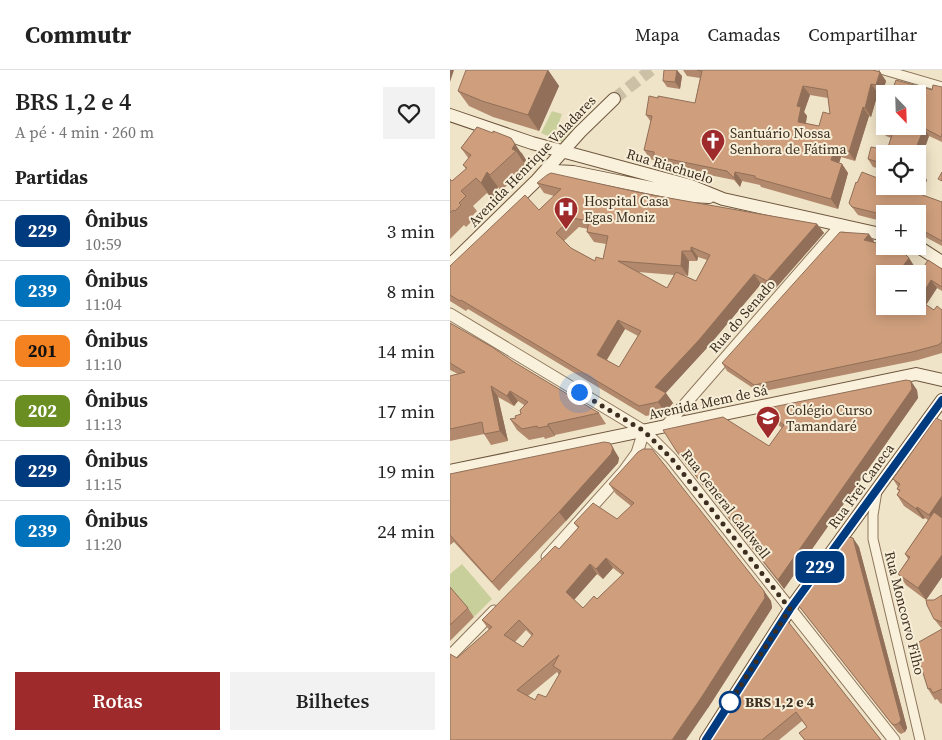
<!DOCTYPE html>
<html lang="pt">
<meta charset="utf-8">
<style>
:root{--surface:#fff;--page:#f2f2f2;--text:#222;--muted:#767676;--line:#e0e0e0;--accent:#9e2a2b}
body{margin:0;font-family:"Source Serif 4",serif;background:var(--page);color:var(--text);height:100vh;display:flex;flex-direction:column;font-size:19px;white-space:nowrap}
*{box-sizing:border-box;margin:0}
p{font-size:16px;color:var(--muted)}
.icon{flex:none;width:28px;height:28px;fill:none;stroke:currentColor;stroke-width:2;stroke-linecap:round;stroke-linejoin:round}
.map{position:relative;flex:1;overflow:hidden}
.side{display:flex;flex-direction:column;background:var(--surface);width:450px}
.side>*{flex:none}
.badge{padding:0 10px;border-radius:8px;font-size:18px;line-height:32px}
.needle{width:32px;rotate:157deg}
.tools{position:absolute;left:426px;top:15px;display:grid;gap:10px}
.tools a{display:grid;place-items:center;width:50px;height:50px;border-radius:0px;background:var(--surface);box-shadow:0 2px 12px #0003;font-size:25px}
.you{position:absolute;width:25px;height:25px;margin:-12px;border:4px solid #fff;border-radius:50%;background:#1a73e8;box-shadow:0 0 0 8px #1a73e833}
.map>.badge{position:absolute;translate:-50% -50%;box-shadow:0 0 0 2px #fff}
h2{padding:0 15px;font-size:19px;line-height:45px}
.round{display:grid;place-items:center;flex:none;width:52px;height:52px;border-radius:0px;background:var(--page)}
.head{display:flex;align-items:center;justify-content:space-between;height:85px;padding:0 15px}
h1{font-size:24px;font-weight:600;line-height:38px}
.cta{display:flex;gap:10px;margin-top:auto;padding:10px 15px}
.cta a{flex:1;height:58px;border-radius:0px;background:var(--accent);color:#fff;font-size:20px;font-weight:600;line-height:58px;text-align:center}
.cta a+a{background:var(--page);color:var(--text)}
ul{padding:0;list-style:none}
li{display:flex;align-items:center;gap:15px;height:60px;padding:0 15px;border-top:1px solid var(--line)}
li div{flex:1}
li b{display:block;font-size:19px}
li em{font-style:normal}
li .badge{min-width:55px;font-weight:700;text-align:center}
header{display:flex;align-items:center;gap:30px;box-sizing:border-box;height:70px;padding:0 25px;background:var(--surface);border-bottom:1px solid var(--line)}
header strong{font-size:24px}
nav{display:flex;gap:28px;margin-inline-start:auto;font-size:18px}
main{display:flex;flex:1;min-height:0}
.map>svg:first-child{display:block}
</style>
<header>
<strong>Commutr</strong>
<nav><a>Mapa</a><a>Camadas</a><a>Compartilhar</a></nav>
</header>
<main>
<section class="side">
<div class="head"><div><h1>BRS 1,2 e 4</h1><p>A pé · 4 min · 260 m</p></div><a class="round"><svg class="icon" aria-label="heart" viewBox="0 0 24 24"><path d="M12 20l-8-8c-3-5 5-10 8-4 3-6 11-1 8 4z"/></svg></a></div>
<h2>Partidas</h2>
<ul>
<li><span class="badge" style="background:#003b80;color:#fff">229</span><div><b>Ônibus</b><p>10:59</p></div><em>3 min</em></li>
<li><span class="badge" style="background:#0072bc;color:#fff">239</span><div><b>Ônibus</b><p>11:04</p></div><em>8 min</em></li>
<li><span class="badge" style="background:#f58220;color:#111">201</span><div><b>Ônibus</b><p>11:10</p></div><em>14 min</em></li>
<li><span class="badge" style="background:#6b8e23;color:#fff">202</span><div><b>Ônibus</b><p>11:13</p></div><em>17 min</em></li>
<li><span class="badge" style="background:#003b80;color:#fff">229</span><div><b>Ônibus</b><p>11:15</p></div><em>19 min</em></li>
<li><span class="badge" style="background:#0072bc;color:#fff">239</span><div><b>Ônibus</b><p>11:20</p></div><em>24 min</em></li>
</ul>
<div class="cta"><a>Rotas</a><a>Bilhetes</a></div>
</section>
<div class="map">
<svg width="492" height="670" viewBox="0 0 492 670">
<rect width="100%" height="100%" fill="#f0e4c8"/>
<path fill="#c9cf9b" d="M102 41 112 44 104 67 117 56 125 64 116 74 91 63Z
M12 494 42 529 24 547 0 519V504Z"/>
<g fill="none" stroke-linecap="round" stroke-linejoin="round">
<path stroke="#ccc0a6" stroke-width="12" stroke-dasharray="12 6" stroke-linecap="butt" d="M164 29 201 0"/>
<defs>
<path id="minor" d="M434 0 492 17
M427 421 423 445V469L470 670"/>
<path id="tertiary" d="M0 244 194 361 221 388 444 670
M216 356 391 155
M97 487 174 401 187 383 194 361
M0 586 44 541"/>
<path id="secondary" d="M0 45 82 73 241 116 273 129 435 165
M92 107 105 101 123 102 241 126 259 127
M467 176 492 192
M0 195 87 110 130 62 164 29
M0 401 466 304 492 310
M256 670 340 539 492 330"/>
</defs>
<use href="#minor" stroke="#8d765c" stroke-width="11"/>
<use href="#tertiary" stroke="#8d765c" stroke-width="13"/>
<use href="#secondary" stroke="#6f573f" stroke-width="14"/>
<use href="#minor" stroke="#faf1dc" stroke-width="9"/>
<use href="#tertiary" stroke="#faf1dc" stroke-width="11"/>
<use href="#secondary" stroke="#faf1dc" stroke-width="12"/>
</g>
<path fill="#b2896c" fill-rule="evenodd" d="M98 0 109 16 89 61 43 47 19 36 8 21Z
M233 0H423L430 2 436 11 432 24 428 23 421 47 419 46 405 91 391 87 389 93 392 94 398 103 388 139 311 117 310 115 292 111 290 117 284 110 210 95 207 91 200 89 194 80 201 52 196 45 245 33 250 8 237 6ZM360 25 378 28 380 44 369 56 356 53 357 46 354 42Z
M232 6 230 19 217 17 213 11Z
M492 17V72L479 66 472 86 468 85V84H435V100L423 97 418 89 437 80 441 68 436 66 430 58 482 20Z
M27 57 72 83 76 90 74 93 77 96 51 121 48 117 42 129 37 123 23 136 27 141 20 148 22 151 16 157 14 155 0 169V109L2 111 16 99 13 95 19 89 11 78Z
M471 102 477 110 471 124 492 132V176L468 163V144H435V152L408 145 399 133 407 113 435 116H468Z
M87 113 196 124 367 154 374 163 324 220 311 214 256 279 215 323 223 333 215 342 196 346 18 239 16 241 0 231V196L89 140 104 126 94 123ZM129 157 138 159 137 162 144 172 156 174 153 189 145 191 121 178 114 171ZM248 187 257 190 246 211 233 205 238 206 239 191H247ZM188 202 224 205 217 218ZM175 259 188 266 169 297 157 290Z
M424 171 423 172 459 188 464 196 458 204H435V236H468V206L492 199V221L487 218 476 235 484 240H492V283L468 290 309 322 277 301 272 293Z
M0 253 64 292 149 343 156 354 105 365V366L95 369 94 367 79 370 67 360 60 349 66 348 71 344 74 335 68 331 64 336 48 327 58 371 41 375 34 364 0 371V306L8 304 0 300Z
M467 320 468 328 334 519 227 382 319 376 332 358 319 348 313 339Z
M492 351V507L476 530 456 515 448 504 458 489 455 484 478 450 475 448 473 449 454 436 447 425 449 421 447 419 448 417 443 409Z
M160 373 169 388 168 393 116 451 49 521 4 472 0 475V404Z
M159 414 314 521 321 531 322 538 258 638 0 670 7 588 39 560 32 550 109 479 128 458 124 453 167 449 181 436 166 424ZM163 498 172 505 147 529 133 538 124 530 147 504 153 509ZM76 560 82 566 73 577 65 572ZM107 602 109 605 96 627 85 630 78 626Z
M403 468 409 477 457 658 455 662 451 664 448 662 348 535Z
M0 517 18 538 24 547 0 571Z
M492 525V633L491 634 487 629 485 630 478 619 469 590 460 577 492 559 484 549V530Z
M336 549 431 670H354L349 663 357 657 352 651 329 670H258Z"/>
<path fill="#916f58" d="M0 0H4L0 12Z
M98 0 109 16 89 61 78 45Z
M227 0 232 6 230 19 225 12Z
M430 2 436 11 432 24 426 15Z
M421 14 428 23 421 47 415 38Z
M353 16 360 25 354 42 357 46 354 61 348 52 347 36Z
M413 37 419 46 405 91 399 82Z
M474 58 479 66 472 86 466 78Z
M61 68 76 90 74 93 66 81 62 79Z
M459 76 464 84H456Z
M385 78 391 87 387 99 381 90Z
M392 94 398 103 388 139 381 129Z
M37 102 48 117 42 129 31 113Z
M285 102 292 111 290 117 284 108Z
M471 102 477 110 469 130 464 122 466 116H468V112Z
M367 154 374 163 324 220 317 211Z
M419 164 424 171 419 178 414 170Z
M241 177 248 187 247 191 241 181Z
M232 181 239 191 238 206 231 196Z
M459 188 464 196 458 204H453L450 200Z
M445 196 450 204H439Z
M304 204 311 214 256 279 212 327 205 317Z
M481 210 487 218 474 238 469 230Z
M168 250 175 259 154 294 147 285Z
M461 311 467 320 468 328 334 519 328 510Z
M41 316 48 327 58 371 50 361Z
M60 321 68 331 64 336 57 326Z
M216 323 223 333 215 342 208 332Z
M98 354 105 365V366L98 356Z
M160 373 169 388 168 393 116 451 109 442Z
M492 426V448L486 456 479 445Z
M467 437 475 448 473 449 466 439Z
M403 468 409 477 457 658 455 662 449 653Z
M492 485V507L476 530 468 518Z
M156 488 163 498 153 509 146 499Z
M140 494 147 504 123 531 116 522Z
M314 521 321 531 322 538 258 638 236 670H222Z"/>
<path fill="#cf9f7d" stroke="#916f58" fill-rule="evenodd" d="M16 0H98L78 45 32 31 8 21Z
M214 0H227L225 12 213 11Z
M247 0H423L430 2 426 15 421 14 415 38 413 37 399 82 385 78 381 90 392 94 381 129 305 108V106L285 102 284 108 277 101 204 86V82L194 80 202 46 196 45 199 26 208 28V26L245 33 252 1ZM353 16 377 20 380 44 373 42 369 56 348 52 351 37 347 36Z
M446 10 482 20 483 15 492 17V64L491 67 474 58 466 78 459 76 456 84H435V94L418 89 421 77 437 80 443 62 430 58 431 48 435 38V56H468V24H441Z
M27 57 43 63V61L61 68 65 74 62 79 66 81 40 105 37 102 31 113 26 108 11 121 16 126 9 133 11 135 5 141 3 140 0 143V109L2 111 17 98 13 95 21 85 11 78Z
M468 101 471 102 468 112Z
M412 102 435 111V116H466L464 122 492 132V171L468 158V144H435V145L402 137 399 133 406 112 407 113Z
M492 102V111L488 109Z
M101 103 196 124 367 154 317 211 304 204 249 270 205 317 216 323 208 332 189 336 11 230 10 231 0 225V196L75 125 89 140 111 119 87 113 97 105ZM122 148 139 151 137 162 158 166 153 189 146 187 145 191 121 178 106 163ZM241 177 260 185 246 211 226 202 217 218 168 191 231 196 232 181H241ZM168 250 191 261 169 297 147 285Z
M390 162 419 164 414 170 435 175V176H438L441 178 442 177 455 184 459 188 450 200 445 196 439 204H435V210L432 214 435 216V236H468V206L478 190 492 199V217L481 210 469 230 484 240 487 236 492 240V272L488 275 462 282 304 315 272 293Z
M0 253 42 277 64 292 149 343 98 354V356L88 358 87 356 72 359 60 349 66 348 65 346 71 344 70 340 78 332 60 321 57 326 41 316 50 361 34 364 32 352 0 359V306L15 302 0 293Z
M456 310 461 311 462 319 328 510 227 382 213 360 273 347 319 376 334 355 313 339Z
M486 348 492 351V426L479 445 467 437 466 439 447 425 450 420 447 419 450 414 443 409Z
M154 372 160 373 163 378 161 384 109 442 42 512 0 465V404Z
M193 379H202L314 521 315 528 251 628 222 670H0V584L7 588 42 557 32 550 105 476 109 479 129 457 124 453 143 433 167 449 184 433 159 414 188 382ZM156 488 174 503 147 529 144 526 133 538 116 522 140 494 146 499ZM69 550 83 564 73 577 54 565ZM109 585 103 596 111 601 96 627 88 624 85 630 67 620Z
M484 442 492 448V485L468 518 448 504 460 487 455 484Z
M398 467 403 468 451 650 449 653 445 655 442 654 348 535 395 469Z
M0 517 18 538 0 555Z
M492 525V552L484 549 477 535 476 530H484Z
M336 549 431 670H355L349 663 357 657 346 642 312 670H258Z
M492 559V619L483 623 480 618 478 619 468 587 460 577Z"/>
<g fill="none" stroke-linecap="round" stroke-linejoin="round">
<defs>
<path id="line" d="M256 670 340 539 492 330"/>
</defs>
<use href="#line" stroke="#fff" stroke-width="11"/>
<use href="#line" stroke="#003b80" stroke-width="8"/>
<path stroke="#3d2e20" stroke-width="5" stroke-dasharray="0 9" d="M129 322 194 361 221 388 340 539 280 632"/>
</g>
<defs>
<symbol id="church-pin" viewBox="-11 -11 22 30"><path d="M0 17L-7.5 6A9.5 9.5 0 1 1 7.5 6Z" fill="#9e2a2b" stroke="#f7eed8"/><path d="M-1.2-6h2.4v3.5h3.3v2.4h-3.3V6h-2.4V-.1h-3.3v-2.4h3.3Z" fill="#fff"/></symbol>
<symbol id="hospital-pin" viewBox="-11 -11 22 30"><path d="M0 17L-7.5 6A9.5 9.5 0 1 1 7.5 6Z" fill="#9e2a2b" stroke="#f7eed8"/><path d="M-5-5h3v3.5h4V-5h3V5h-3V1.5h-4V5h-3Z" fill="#fff"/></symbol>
<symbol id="school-pin" viewBox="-11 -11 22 30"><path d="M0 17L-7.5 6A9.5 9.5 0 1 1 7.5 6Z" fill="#9e2a2b" stroke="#f7eed8"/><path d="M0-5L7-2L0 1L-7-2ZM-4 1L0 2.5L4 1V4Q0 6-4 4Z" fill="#fff"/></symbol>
</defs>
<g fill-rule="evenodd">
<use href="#church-pin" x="249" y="57" width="28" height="38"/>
<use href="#hospital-pin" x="102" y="125" width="28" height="38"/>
<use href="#school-pin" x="304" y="334" width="28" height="38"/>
</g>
<circle fill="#fff" stroke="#003b80" stroke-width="2.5" cx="280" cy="632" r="10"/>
<g text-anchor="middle" stroke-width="4" stroke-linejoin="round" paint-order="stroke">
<g font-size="14" fill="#3d2e20" stroke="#f7eed8" text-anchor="start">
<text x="280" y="68">Santuário Nossa<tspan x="280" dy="16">Senhora de Fátima</tspan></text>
<text x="134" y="136">Hospital Casa<tspan x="134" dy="16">Egas Moniz</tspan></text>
<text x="336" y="345">Colégio Curso<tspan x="336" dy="16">Tamandaré</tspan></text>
</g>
<g font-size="14" fill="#3d2e20" stroke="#f7eed8">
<text transform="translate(82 91) rotate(-46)" y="5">Avenida Henrique Valadares</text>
<text transform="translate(220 96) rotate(17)" y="5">Rua Riachuelo</text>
<text transform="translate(292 246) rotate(-49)" y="5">Rua do Senado</text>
<text transform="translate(258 332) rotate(-12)" y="5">Avenida Mem de Sá</text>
<text transform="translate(411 416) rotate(-54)" y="5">Rua Frei Caneca</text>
<text transform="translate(276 434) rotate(52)" y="5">Rua General Caldwell</text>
<text transform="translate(455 543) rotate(76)" y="5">Rua Moncorvo Filho</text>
</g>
<g font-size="14" font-weight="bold" fill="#3d2e20" stroke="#f7eed8" text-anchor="start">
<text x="295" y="637">BRS 1,2 e 4</text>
</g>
</g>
</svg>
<div class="tools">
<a><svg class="needle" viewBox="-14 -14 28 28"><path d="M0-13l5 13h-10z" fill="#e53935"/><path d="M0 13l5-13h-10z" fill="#767676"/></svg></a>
<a><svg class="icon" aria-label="locate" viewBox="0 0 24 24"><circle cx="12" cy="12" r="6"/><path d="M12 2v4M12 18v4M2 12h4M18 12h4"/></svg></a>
<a>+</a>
<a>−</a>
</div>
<div class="you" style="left:129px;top:322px"></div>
<b class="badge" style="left:370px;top:497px;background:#003b80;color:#fff">229</b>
</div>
</main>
